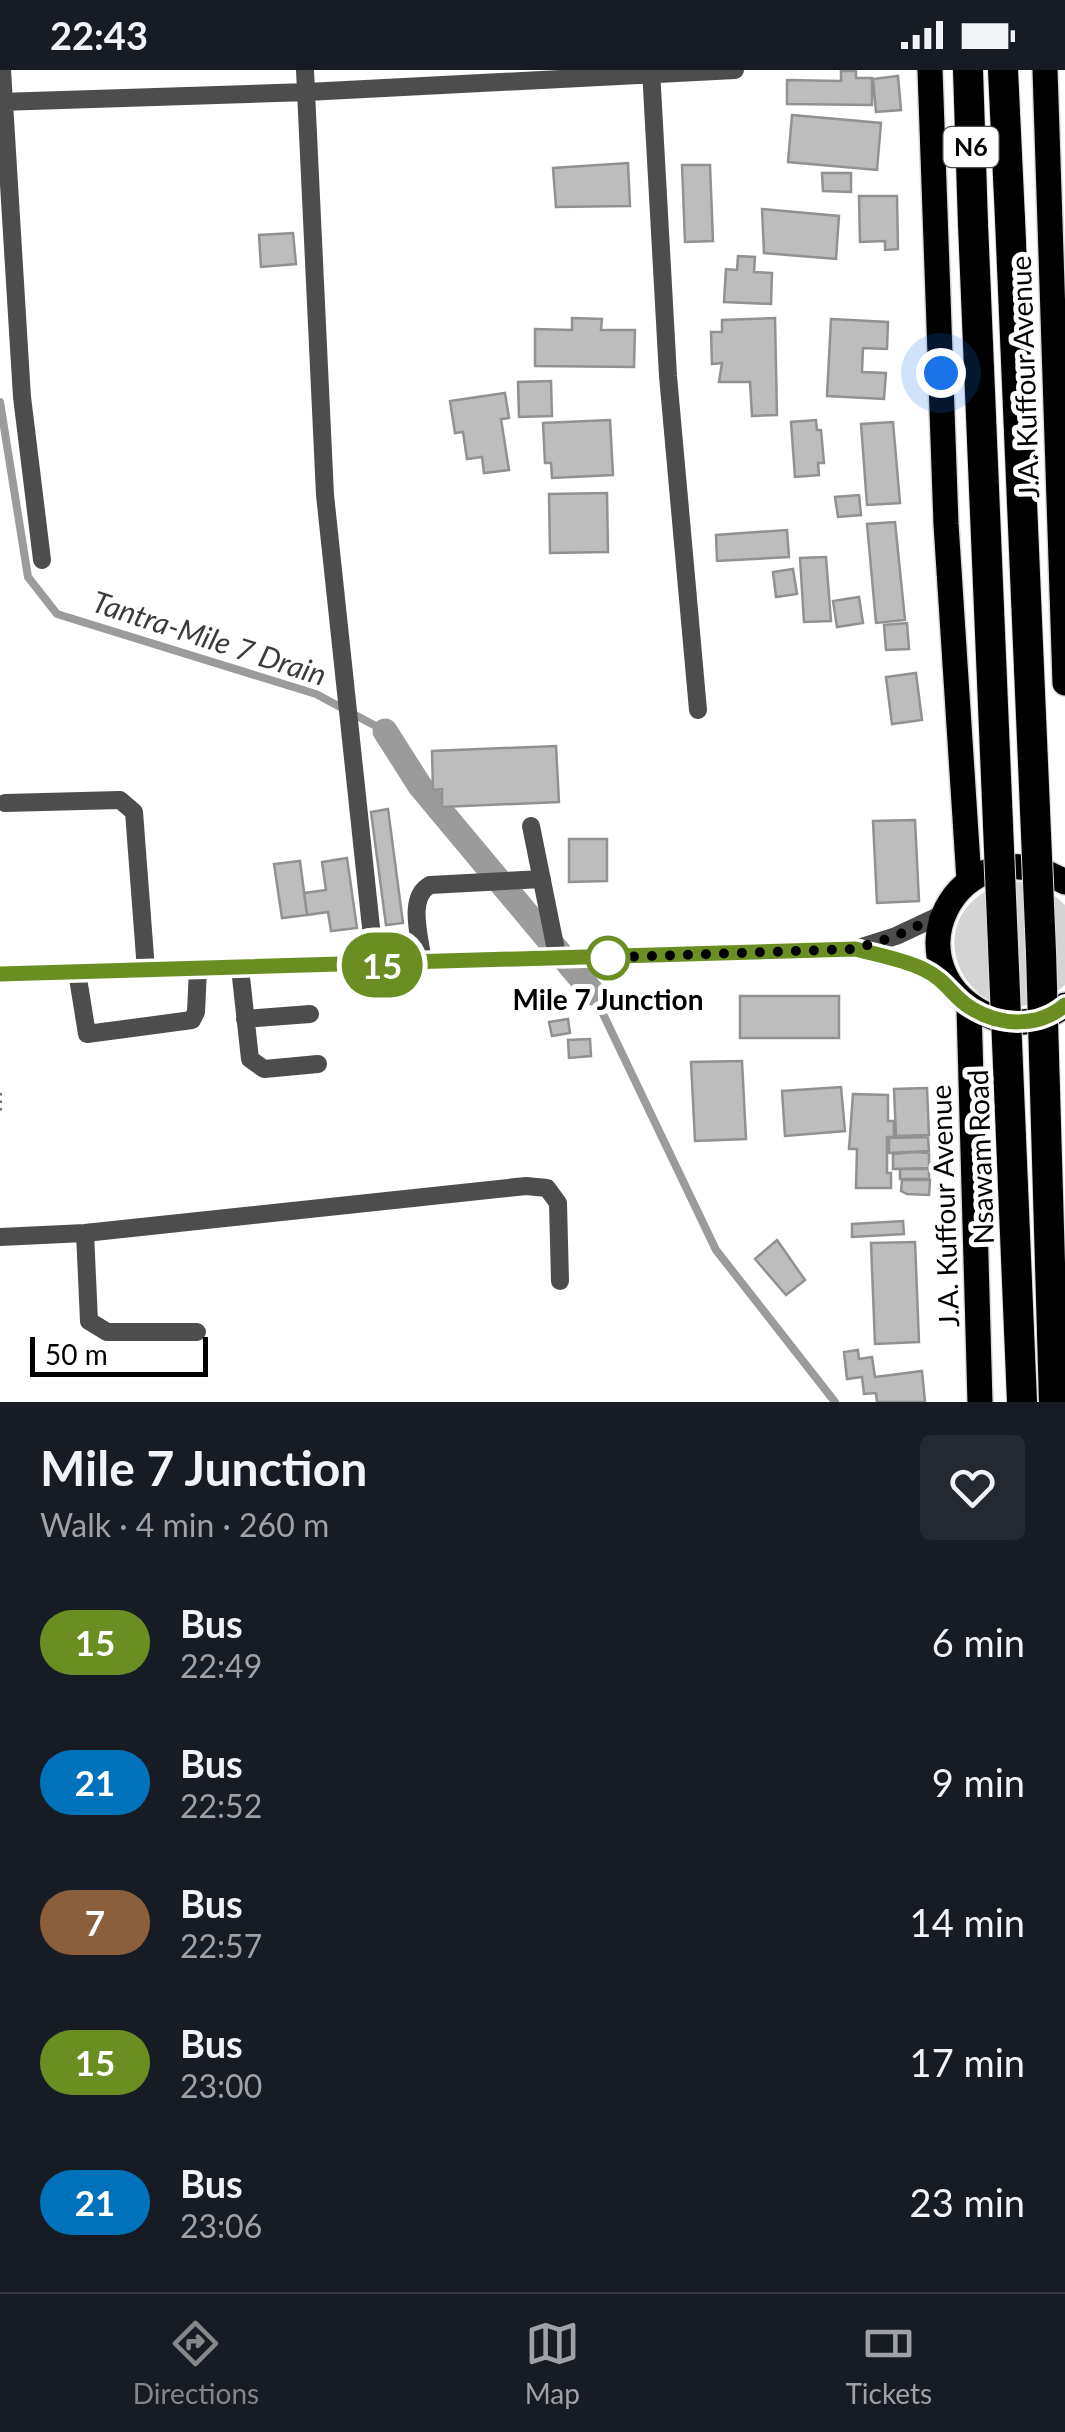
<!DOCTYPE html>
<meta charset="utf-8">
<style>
:root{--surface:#171b24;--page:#242831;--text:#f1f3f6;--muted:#9ea1a6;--line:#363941;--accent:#858687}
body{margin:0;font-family:Lato,sans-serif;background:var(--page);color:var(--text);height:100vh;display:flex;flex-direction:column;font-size:38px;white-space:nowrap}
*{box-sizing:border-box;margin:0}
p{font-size:32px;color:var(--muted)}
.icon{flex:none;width:55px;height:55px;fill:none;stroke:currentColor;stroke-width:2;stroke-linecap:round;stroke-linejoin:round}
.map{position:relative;height:1332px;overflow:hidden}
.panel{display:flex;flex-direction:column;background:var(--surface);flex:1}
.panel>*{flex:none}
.badge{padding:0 20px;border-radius:32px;font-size:35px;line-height:65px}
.scale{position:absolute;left:30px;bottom:25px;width:178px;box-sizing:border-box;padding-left:10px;border:5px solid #000;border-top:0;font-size:28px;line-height:35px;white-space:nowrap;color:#000;-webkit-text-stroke:8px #fff;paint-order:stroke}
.you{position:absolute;width:50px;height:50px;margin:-25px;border:8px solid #fff;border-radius:50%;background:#1a73e8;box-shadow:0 0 0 15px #1a73e833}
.map>.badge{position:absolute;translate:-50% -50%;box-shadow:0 0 0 5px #fff}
.round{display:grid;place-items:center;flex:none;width:105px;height:105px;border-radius:10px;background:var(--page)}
.overview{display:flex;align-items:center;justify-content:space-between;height:170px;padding:0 40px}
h1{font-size:48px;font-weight:700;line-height:75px}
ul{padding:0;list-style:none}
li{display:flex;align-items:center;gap:30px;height:140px;padding:0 40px}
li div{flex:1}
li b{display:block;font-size:38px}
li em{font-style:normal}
li .badge{min-width:110px;font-weight:700;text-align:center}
.status{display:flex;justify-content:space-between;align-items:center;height:70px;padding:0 50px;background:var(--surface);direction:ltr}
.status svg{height:28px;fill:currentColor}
.tabs{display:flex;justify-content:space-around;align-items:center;height:140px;border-top:2px solid var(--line);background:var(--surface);font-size:28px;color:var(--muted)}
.tabs a{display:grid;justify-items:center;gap:5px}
.tabs .selected{color:var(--accent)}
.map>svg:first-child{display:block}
</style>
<div class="status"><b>22:43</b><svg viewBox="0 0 49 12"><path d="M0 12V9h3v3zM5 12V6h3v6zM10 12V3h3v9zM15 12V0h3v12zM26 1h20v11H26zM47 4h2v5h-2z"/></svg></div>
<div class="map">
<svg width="1065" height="1332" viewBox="0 0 1065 1332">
<rect width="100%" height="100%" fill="#fff"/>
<path fill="#d4d4d4" d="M1013 811C1035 814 1049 819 1065 835V915C977 992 895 839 1013 811Z"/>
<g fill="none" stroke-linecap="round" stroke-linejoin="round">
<path stroke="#9b9b9b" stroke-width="8" d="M0 332 28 507 57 544 316 624 385 661
M593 923 716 1180 835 1332"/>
<path stroke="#9b9b9b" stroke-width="25" d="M385 661 420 716 593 923"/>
</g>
<path fill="#bdbdbd" stroke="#919191" stroke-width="2.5" d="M841 1H856V8H872V35L787 34V10L841 11Z
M898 6 901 40 876 42 873 9Z
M792 45 881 53 877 100 788 92Z
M628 93 630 136 556 137 553 98Z
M682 95H710L713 171 685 172Z
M822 103H851V122L823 121Z
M859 126H897L898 179 885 180V171L860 172Z
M762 139 839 146 836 189 764 183Z
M293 163 296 194 261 197 259 165Z
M738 186 755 187 754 202 772 203 771 234 724 232 726 199 737 200Z
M572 248 602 249 601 260H635L634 297 535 296V259L572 260Z
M775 248 777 345 752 346 750 312H719L722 293 712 294 711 262H722V250Z
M831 249 888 252 887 279 863 278 862 302 886 303 884 329 827 326Z
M551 311 552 346 519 347 518 312Z
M505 323 509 348 501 349 509 400 484 403 482 387 467 389 463 362 455 363 450 331Z
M610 350 613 405 552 408 551 393H545L543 353Z
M816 350 817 360H821L824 393H818L819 405 795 407 791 352Z
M893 352 900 433 867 435 861 354Z
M607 423 608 482 550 483 549 424Z
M859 425 861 445 838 447 835 427Z
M895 452 905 550 876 553 867 454Z
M787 460 789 487 717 491 716 465Z
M826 487 831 551 804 552 800 488Z
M793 499 797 524 776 527 773 502Z
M859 527 863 553 837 557 833 531Z
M907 553 909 579 886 580 884 555Z
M916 603 922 650 892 654 886 607Z
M556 676 559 732 442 737V719L433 720 432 681Z
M388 739 403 853 386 855 371 742Z
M915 750 919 831 877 833 873 751Z
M569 769H607V811L569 812Z
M347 788 357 858 331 861 328 842 307 845 304 823 326 820 322 792Z
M300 791 307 845 282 848 274 794Z
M740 926H839V968H740Z
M568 949 570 963 552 966 549 952Z
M590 969 591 986 569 988 568 970Z
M742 991 746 1069 695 1071 691 992Z
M841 1017 845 1061 785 1066 782 1021Z
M927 1018 929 1065 896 1066 894 1019Z
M853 1024 888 1025V1051H894V1067H887V1103H891V1118H856L857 1079H849Z
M928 1067 929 1081 889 1083V1068Z
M914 1082 929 1083V1098L893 1099V1084Z
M900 1099H929V1109H900Z
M902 1110H930L929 1125 907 1124 901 1121Z
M903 1151 904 1164 852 1167V1154Z
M777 1170 805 1210 786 1225 755 1189Z
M915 1172 919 1272 875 1274 871 1173Z
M858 1280 859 1289 872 1287 875 1307 922 1301 925 1332H877L876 1323 864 1324 862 1307 847 1309 844 1282Z"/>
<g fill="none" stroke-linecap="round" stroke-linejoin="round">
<defs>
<path id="major" d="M930 0 946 454 969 810
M1045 0 1065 613
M1065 812C955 748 882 903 994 948 1018 957 1046 951 1065 935
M969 938 980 1332"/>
<path id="highway" d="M968 0 973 154
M1003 0 1010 149"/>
</defs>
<use href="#major" stroke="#dbdbdb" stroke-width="28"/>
<use href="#highway" stroke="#dbdbdb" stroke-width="32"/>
<path stroke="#6f6f6f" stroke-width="4" stroke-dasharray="2.5 5" stroke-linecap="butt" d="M0 1023V1042"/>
<path stroke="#4d4d4d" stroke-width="18" d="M2 0 22 327 42 490
M305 0 325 425 375 895
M651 0 668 306 698 640
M0 32 307 22 735 0
M5 733 120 730 134 742 146 900
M531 756 558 890
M855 879 896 866 943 844
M423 894C421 870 406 828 430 815L542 809
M240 898 250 989 264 999 318 994
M77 902 87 964 192 950 196 942 198 899
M0 904 855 879 922 898 948 913
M245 949 310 944
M85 1163 89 1251 107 1262H197
M0 1167 85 1163 526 1116 547 1118 558 1133 560 1211"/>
<use href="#major" stroke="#000" stroke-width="25"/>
<use href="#highway" stroke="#000" stroke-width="30"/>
<defs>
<path id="highway-bridge" d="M1010 149 1041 882 1054 1332
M973 154 1022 1332"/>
</defs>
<use href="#highway-bridge" stroke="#dbdbdb" stroke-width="32" stroke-linecap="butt"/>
<use href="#highway-bridge" stroke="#000" stroke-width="30"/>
</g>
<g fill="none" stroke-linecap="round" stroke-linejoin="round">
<defs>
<path id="line" d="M0 904 855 879C878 885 902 889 923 899 947 910 952 927 971 938 1000 956 1038 958 1065 935"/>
</defs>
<use href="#line" stroke="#fff" stroke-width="22"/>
<use href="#line" stroke="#6b8e23" stroke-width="15"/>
<path stroke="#000" stroke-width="10" stroke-dasharray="0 18" d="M608 888H594L855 879 896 866 943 844 969 810 946 454 941 303"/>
</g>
<circle fill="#fff" stroke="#6b8e23" stroke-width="5" cx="608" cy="888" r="20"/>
<g text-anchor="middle" stroke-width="10" stroke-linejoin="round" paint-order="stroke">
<rect fill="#fff" stroke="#4c4c4c" stroke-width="2.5" x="943.5" y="57" width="55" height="40" rx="8"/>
<g font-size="25" font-weight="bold" fill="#000">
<text x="971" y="86">N6</text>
</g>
<g font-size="28" fill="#000" stroke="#fff">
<text transform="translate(1025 307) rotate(-92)" y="10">J.A. Kuffour Avenue</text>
<text transform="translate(981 1087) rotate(-92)" y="10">Nsawam Road</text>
<text transform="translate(945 1136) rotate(-92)" y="10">J.A. Kuffour Avenue</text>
</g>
<g font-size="28" font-weight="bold" fill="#000" stroke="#fff">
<text x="608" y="940">Mile 7 Junction</text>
</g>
<g font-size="30" font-style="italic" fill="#3c3c3c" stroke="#fff">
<text transform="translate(209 569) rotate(18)" y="10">Tantra-Mile 7 Drain</text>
</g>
</g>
</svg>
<div class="scale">50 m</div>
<div class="you" style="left:941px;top:303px"></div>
<b class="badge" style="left:382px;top:895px;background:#6b8e23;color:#fff">15</b>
</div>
<section class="panel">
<div class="overview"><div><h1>Mile 7 Junction</h1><p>Walk · 4 min · 260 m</p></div><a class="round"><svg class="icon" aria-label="heart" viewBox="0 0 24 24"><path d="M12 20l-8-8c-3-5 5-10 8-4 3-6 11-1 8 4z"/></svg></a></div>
<ul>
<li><span class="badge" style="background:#6b8e23;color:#fff">15</span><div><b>Bus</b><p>22:49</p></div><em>6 min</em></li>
<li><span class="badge" style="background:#0072bc;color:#fff">21</span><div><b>Bus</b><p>22:52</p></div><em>9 min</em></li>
<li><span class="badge" style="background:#8b5e3c;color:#fff">7</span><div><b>Bus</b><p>22:57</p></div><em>14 min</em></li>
<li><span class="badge" style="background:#6b8e23;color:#fff">15</span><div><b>Bus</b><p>23:00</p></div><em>17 min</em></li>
<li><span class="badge" style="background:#0072bc;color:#fff">21</span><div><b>Bus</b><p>23:06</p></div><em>23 min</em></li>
</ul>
</section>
<nav class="tabs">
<a class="selected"><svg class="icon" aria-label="directions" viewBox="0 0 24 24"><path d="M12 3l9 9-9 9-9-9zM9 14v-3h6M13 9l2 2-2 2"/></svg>Directions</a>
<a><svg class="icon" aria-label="map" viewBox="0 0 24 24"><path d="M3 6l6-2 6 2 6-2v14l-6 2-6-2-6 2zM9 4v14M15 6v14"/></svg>Map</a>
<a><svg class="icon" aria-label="tickets" viewBox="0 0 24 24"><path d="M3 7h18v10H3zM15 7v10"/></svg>Tickets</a>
</nav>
